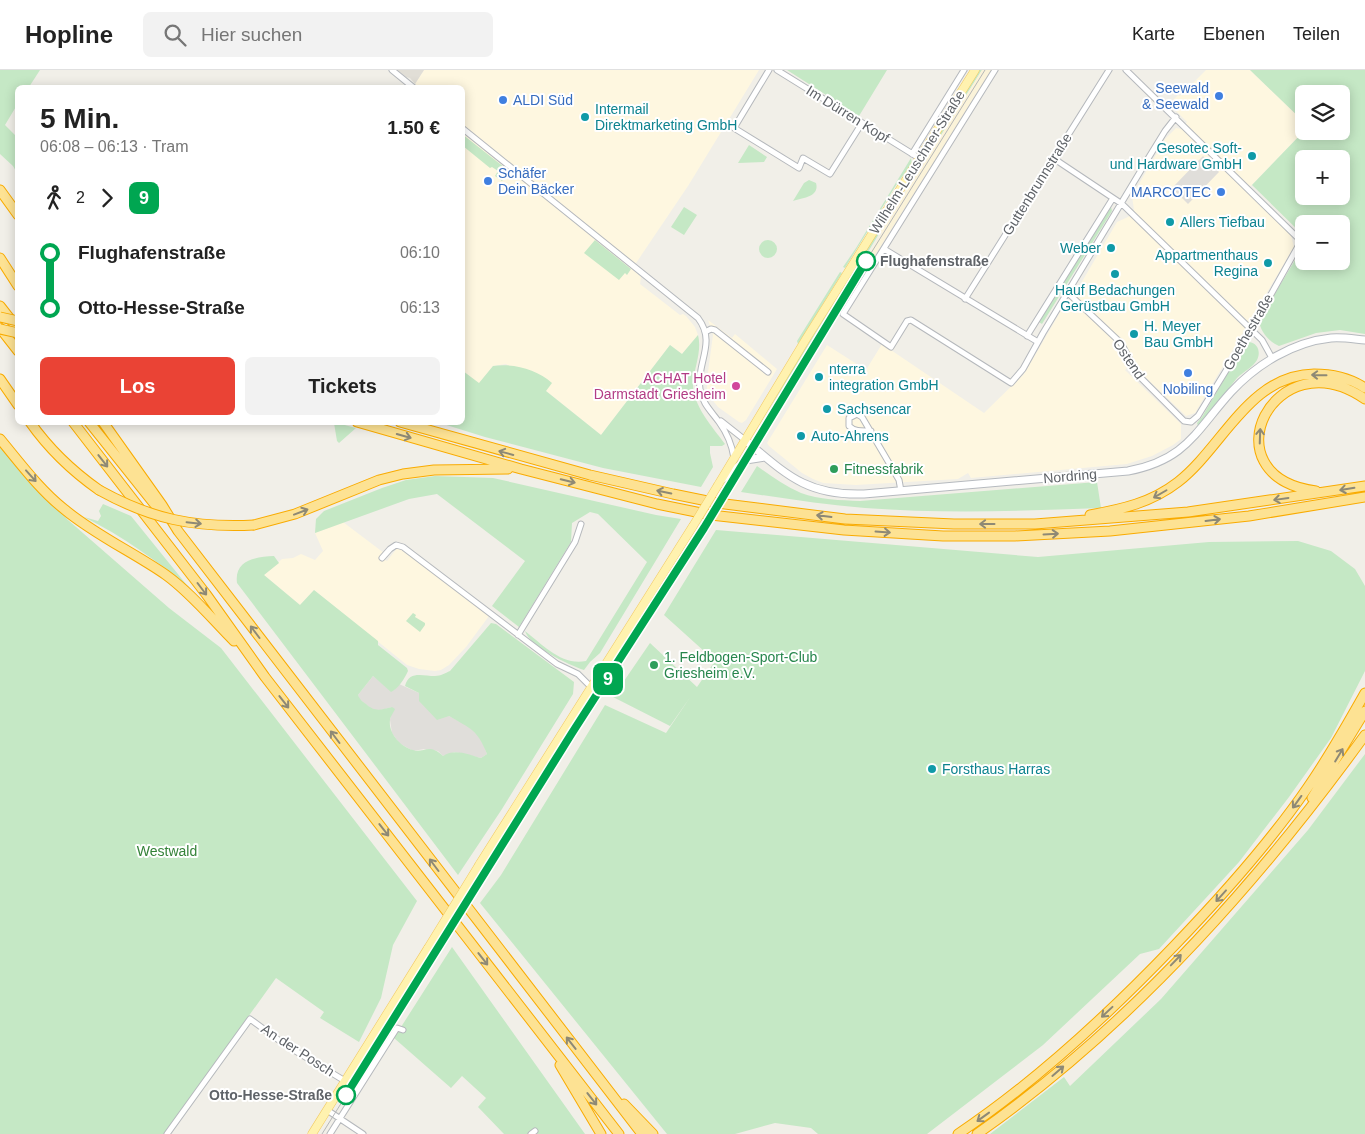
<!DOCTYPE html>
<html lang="de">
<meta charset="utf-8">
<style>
:root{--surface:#fff;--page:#f2f2f2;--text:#222;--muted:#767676;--line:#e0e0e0;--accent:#ea4335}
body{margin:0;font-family:Arial,sans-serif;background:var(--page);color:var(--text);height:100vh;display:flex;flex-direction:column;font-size:19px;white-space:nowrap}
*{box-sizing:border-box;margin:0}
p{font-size:16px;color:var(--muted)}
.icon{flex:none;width:28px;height:28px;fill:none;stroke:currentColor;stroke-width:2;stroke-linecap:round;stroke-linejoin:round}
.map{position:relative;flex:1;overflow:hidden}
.side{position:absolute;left:15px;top:15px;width:450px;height:340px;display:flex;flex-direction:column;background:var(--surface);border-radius:8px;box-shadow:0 2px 12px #0003}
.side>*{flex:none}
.badge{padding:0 10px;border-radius:8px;font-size:18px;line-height:32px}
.fabs{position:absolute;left:1295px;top:15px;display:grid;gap:10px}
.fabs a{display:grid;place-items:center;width:55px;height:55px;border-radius:8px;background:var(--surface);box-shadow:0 2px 12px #0003;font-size:25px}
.map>.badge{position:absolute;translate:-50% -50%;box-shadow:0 0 0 2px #fff}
.legs{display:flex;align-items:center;gap:8px;height:55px;padding:0 25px;font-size:16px}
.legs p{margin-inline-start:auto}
.summary{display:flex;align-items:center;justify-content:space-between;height:85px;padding:0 25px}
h1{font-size:28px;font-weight:800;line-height:38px}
.cta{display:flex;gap:10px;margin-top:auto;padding:10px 25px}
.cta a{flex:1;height:58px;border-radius:8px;background:var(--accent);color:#fff;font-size:20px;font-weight:800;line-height:58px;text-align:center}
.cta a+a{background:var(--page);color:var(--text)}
ul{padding:0 25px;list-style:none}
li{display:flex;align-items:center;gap:18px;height:55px;font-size:19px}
li i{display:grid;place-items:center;width:8px;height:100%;margin:0 6px;background:currentColor}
li i::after{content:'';width:12px;height:12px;margin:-6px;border:4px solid;border-radius:50%;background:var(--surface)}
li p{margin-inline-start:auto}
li:first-child i{background:linear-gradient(#0000 50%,currentColor 0)}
li:last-child i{background:linear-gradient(currentColor 50%,#0000 0)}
header{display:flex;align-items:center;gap:30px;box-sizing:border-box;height:70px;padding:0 25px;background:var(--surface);border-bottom:1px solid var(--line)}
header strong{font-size:24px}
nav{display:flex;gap:28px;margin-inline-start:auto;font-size:18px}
.search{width:350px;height:45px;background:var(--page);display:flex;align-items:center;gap:12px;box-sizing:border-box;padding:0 18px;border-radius:8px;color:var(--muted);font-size:19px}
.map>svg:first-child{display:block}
</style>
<header>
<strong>Hopline</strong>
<div class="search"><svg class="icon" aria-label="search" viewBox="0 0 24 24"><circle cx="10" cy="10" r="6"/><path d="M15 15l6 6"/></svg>Hier suchen</div>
<nav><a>Karte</a><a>Ebenen</a><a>Teilen</a></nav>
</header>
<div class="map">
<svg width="1365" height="1064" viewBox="0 0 1365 1064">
<rect width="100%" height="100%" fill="#f1efe8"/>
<path fill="#fef7e0" d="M424 0H759L688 116 632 199 641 207 640 214 680 245 683 244 686 246 695 257 698 265 682 284 670 275 601 365 546 321 506 294 493 296 479 314 463 301 462 18 419 17 415 14Z
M1206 0H1250L1304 52V61L1246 121 1291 165 1294 177 1195 343 1186 346 1141 303 1135 290 1125 300 1181 354V369L1173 375 1152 386 1127 394 971 408 968 403 958 409 856 415 823 413 813 409 802 403 769 376 767 373 827 275 866 300 882 274 984 343 1024 304 1062 239 1080 215 1117 152 1128 147 1134 140 1132 126 1165 69 1176 58 1181 59 1187 52 1169 34 1178 25 1180 26Z
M708 250 732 268 735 264 777 299 746 350 742 353 739 352 718 337 710 327 707 321V309L713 265Z
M343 452 384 483 381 487 387 491 398 477 489 546 466 577 449 595 441 600 435 601 419 599 407 595 314 520 300 535 264 505 282 489 293 488 301 484 315 490 323 481 315 463Z"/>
<path fill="#e0deda" d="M1203 86 1219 102 1188 134 1172 118Z
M373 606 391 621 394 620 399 614 419 623 449 646 469 656 480 666 487 684 481 688 455 682 443 686 438 681 424 679 413 681 399 673 392 663 390 650 392 637 378 641 373 640 359 629 358 625Z"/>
<path fill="#e1ded6" d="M397 0H424L415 14 410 8 406 7Z"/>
<path fill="#c5e8c5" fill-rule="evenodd" d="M0 0H40L29 17 18 18 17 35 5 55 17 67V103L13 96 0 84Z
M787 0H887L859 46Z
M978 0H982L927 88 932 73Z
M1250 0H1365V264L1340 260 1316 263 1279 276C1268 271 1260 261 1259 250L1304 175V191H1341V154H1304V166L1252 115 1304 61H1341V24H1304V52ZM1304 89H1341V126H1304Z
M462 64 509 101 502 111 495 106 498 101 492 97 490 98 463 76Z
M749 75 767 87 764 92 738 93Z
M911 88 912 94 898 112 845 198 843 197 856 178Z
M809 110 816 113C820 127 802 128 793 131L804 113Z
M902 126 854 205 852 203 893 137Z
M684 137 697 145 684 165 671 157Z
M1111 137 1112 141 1042 254 1039 252Z
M595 170 631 199 627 205 625 203 619 210 584 183Z
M759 179a9 9 0 1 1 18 0a9 9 0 1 1-18 0Z
M840 202 842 203 798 274 797 271Z
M850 207 853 209 804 288 763 359 760 356 788 306Z
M698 265C702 280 695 296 693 312 692 335 712 356 725 374L722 376H710V383L713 397 701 417 603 398 485 367 440 353 462 352 463 301 479 313 493 296C513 293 537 299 552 313L546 321 601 365 670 275 682 284Z
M1249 272C1258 273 1261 282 1257 290 1253 297 1243 302 1237 308 1227 320 1208 349 1198 356L1197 353 1202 347 1243 277Z
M334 353H337L356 358 339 373 337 371Z
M0 377 68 450 169 538 221 578 417 831 393 875 381 928 359 972 320 948 324 942 276 908 164 1064H0Z
M757 396C771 406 785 416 801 423 819 430 841 430 860 431L1097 412 1101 438C1023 441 944 444 865 438 824 435 782 428 741 422Z
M435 406 493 408 656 445 681 449 600 583 590 592 584 600C569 595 529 576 525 561 543 575 562 596 586 591L647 492 598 444 590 442 572 453 571 472 519 557 492 536 525 491 437 424 409 429 315 463 316 449 324 441 382 418 406 410Z
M103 434 131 446 190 519C158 491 122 466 84 447L98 451 101 446 99 441Z
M716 460 1038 487 1209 472 1298 471 1331 481 1355 499 1365 516V601L1331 668 1289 727 1239 792 1159 879 1140 884 1043 975 927 1064H818L811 1058 775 1053 735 1064H667L480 833 501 805 605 635 666 663 691 626 670 656 613 627 650 573 697 617 715 591 664 545Z
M274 486 279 493 264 505 300 535 314 520 378 571V575L407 598 408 601C405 608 398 619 391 622L373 606 358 625C360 630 362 631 366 634 375 642 380 640 392 637L395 639C394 642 390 647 390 650 388 663 401 677 413 680 424 684 428 672 443 686 455 678 469 685 481 688L487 684C477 659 471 659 449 646L437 650 419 631V623L405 616C409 600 423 606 435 606 441 606 445 603 450 601L491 553 496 554 574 612 573 624 502 739 458 805 237 513C234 490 255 487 274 486Z
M413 543 416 545 415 547 425 553V555L420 562 406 551Z
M1365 684V1064H990L1064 1007 1070 1016 1161 929 1308 760Z
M452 877 585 1064H504L478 1037 486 1028 462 1006 451 1018 394 968Z"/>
<path fill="#fbf3d9" d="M982 0H992L860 209 855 206 882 163 880 162Z
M853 209 858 212 769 362 763 359 804 288Z
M741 396 747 399 735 419 727 417Z"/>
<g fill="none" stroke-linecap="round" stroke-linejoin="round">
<defs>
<path id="minor" d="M392 0 414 18
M769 0 734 58 799 98 803 88 830 104 862 53
M777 0 919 88
M995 0 843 244 891 277 907 251 911 250 1011 313 1023 299 1043 263 1149 87 1165 61 1176 47
M462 58 698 248C717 273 696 293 700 319 702 333 711 341 719 352 727 363 732 375 734 388
M912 84 964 0
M1053 88 1122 134 1262 270 1272 288
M884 179 1038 272
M1068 223 1121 273 1138 305 1184 351 1191 352 1198 346 1251 260 1301 171 1126 0
M965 229 1109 0
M705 262 711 259 715 260 768 302
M1027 266 1113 128
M721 351 745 370
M871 361C862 361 855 362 849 356V348L857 344 862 347 899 410 901 421
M382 488 390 479 396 475 403 477 557 594 578 604 590 616
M518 565 575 472 581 454
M327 1040 363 1064
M167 1064 250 949 284 974 345 1011
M330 1064 397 958 403 960
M531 1064 535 1061"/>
<path id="secondary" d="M745 370C786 404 806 426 864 424L1128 401C1186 390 1195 362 1231 322 1257 294 1293 272 1331 268 1342 267 1354 269 1365 270
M723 409 746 390 765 387"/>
<path id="primary" d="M718 415 806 269 975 0
M479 795 693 456
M312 1064 428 878"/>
<path id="motorway" d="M0 120 18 145
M0 188 18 216
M0 236 18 259
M0 258 18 281
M0 309 18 335
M30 352C49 379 72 401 99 420
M73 352 206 524 265 607 619 1064
M89 352 164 446
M103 352 162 435 178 461 642 1064
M357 352 521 399 657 434 711 445 844 460 943 466H1015L1110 461 1249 446 1365 427
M400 352 590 405 673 424 717 433 845 449 954 454H1035L1188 442 1365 416
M0 369C20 393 39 419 64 439 95 465 133 482 166 505 191 523 212 549 234 571
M1316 421C1205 406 1274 266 1365 329
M1090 445C1122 439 1151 433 1178 412 1223 377 1249 305 1314 304 1333 304 1350 308 1365 318
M254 455 295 444 379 410 403 404 434 400 508 399
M1312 728 1365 641
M560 995 601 1064
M624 1034 653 1064
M958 1064C1037 1011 1108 945 1174 876 1222 826 1269 774 1308 717 1329 687 1347 655 1365 623
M977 1064C1127 959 1258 813 1365 665"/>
</defs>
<use href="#minor" stroke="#b5b8bc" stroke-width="7"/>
<use href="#secondary" stroke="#b6babf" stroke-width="9"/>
<use href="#primary" stroke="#f2c960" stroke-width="9"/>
<use href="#motorway" stroke="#f9ab00" stroke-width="11"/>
<use href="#minor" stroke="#fff" stroke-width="5"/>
<use href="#secondary" stroke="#fff" stroke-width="7"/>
<use href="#primary" stroke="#fff2af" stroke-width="8"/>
<use href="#motorway" stroke="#fde293" stroke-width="9"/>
<path stroke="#b6b7b8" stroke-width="1" d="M322 1064 572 663 704 458 810 281 985 0"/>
<defs>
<path id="primary-bridge" d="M693 456 718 415
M428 878 479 795"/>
<path id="motorway-bridge" d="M0 247 18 251
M0 259 18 263
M99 420C151 449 194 458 254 455"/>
</defs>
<use href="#primary-bridge" stroke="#f2c960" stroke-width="9" stroke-linecap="butt"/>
<use href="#motorway-bridge" stroke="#f9ab00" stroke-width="11" stroke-linecap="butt"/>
<use href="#primary-bridge" stroke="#fff2af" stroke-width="8"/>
<use href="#motorway-bridge" stroke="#fde293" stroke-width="9"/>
</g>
<defs><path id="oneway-shaft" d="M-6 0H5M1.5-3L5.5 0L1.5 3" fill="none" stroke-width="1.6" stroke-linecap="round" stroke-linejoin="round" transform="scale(1.25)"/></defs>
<g stroke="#8e8975">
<use href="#oneway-shaft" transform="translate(1319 305) rotate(-179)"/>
<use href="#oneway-shaft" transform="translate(404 366) rotate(16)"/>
<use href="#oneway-shaft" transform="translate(1260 366) rotate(-88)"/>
<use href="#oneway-shaft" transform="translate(506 383) rotate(-165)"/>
<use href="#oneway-shaft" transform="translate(103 391) rotate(52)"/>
<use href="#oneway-shaft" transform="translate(31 406) rotate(48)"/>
<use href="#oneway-shaft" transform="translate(568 411) rotate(14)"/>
<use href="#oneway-shaft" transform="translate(1347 419) rotate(171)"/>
<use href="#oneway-shaft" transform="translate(664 422) rotate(-168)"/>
<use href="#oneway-shaft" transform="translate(1160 424) rotate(150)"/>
<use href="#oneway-shaft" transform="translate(1281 429) rotate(172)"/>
<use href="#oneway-shaft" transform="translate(301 442) rotate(-21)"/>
<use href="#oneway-shaft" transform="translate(824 446) rotate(-173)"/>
<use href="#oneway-shaft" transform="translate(1213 450) rotate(-7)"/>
<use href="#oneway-shaft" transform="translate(194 453) rotate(6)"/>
<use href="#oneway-shaft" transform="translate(987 454) rotate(-180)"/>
<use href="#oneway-shaft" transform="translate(883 462) rotate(4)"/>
<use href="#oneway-shaft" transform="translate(1051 464) rotate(-3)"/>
<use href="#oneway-shaft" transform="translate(202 519) rotate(53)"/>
<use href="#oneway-shaft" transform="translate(255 562) rotate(-127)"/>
<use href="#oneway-shaft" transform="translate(284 632) rotate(52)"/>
<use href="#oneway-shaft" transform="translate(335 667) rotate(-127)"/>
<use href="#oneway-shaft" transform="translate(1339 685) rotate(-59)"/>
<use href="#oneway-shaft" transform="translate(1297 732) rotate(126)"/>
<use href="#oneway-shaft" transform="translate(384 760) rotate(52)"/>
<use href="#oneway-shaft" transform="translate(434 795) rotate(-127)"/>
<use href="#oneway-shaft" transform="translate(1221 826) rotate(132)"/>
<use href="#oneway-shaft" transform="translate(483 889) rotate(52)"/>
<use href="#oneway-shaft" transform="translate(1176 890) rotate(-46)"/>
<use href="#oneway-shaft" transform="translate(1107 942) rotate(137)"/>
<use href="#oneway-shaft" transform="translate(571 973) rotate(-128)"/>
<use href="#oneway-shaft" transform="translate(1058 1001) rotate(-41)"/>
<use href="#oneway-shaft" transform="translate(592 1029) rotate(52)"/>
<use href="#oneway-shaft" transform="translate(983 1047) rotate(144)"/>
</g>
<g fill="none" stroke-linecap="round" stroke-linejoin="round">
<defs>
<path id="line-1" d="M346 1025 572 663 704 458 866 191"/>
</defs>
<use href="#line-1" stroke="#fff" stroke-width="11"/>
<use href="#line-1" stroke="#00a651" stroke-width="8"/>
</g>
<g fill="#3f7fe0" stroke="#fff" stroke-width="2">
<circle cx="1219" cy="26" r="5"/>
<circle cx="503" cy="30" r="5"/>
<circle cx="488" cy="111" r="5"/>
<circle cx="1221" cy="122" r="5"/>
<circle cx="1188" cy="303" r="5"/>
</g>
<g fill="#0f9aa8" stroke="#fff" stroke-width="2">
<circle cx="585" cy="47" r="5"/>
<circle cx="1252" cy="86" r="5"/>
<circle cx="1170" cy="152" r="5"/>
<circle cx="1111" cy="178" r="5"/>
<circle cx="1268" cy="193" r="5"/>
<circle cx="1115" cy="204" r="5"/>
<circle cx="1134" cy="264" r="5"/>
<circle cx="819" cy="307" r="5"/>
<circle cx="827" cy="339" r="5"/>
<circle cx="801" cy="366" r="5"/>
<circle cx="932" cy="699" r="5"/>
</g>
<g fill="#fff" stroke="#00a651" stroke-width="2.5">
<circle cx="866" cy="191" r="9"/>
<circle cx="346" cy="1025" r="9"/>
</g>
<circle fill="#d1479c" stroke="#fff" stroke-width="2" cx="736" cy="316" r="5"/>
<g fill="#2e9e5b" stroke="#fff" stroke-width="2">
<circle cx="834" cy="399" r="5"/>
<circle cx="654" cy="595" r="5"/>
</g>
<g text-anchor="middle" stroke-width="4" stroke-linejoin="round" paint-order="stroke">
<g font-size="14" fill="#366cbe" stroke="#fff" text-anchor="end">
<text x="1209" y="23">Seewald<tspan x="1209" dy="16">&amp; Seewald</tspan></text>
<text x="513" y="35" text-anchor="start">ALDI Süd</text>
<text x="498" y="108" text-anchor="start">Schäfer<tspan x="498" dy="16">Dein Bäcker</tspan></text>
<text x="1211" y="127">MARCOTEC</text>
<text x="1188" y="324" text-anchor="middle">Nobiling</text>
</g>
<g font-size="14" fill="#0d838f" stroke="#fff" text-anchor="start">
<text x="595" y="44">Intermail<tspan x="595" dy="16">Direktmarketing GmbH</tspan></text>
<text x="1242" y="83" text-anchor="end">Gesotec Soft-<tspan x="1242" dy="16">und Hardware GmbH</tspan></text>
<text x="1180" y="157">Allers Tiefbau</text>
<text x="1101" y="183" text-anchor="end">Weber</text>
<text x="1258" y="190" text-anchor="end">Appartmenthaus<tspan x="1258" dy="16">Regina</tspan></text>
<text x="1115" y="225" text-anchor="middle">Hauf Bedachungen<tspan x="1115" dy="16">Gerüstbau GmbH</tspan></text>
<text x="1144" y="261">H. Meyer<tspan x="1144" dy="16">Bau GmbH</tspan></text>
<text x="829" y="304">nterra<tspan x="829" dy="16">integration GmbH</tspan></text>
<text x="837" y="344">Sachsencar</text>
<text x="811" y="371">Auto-Ahrens</text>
<text x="942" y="704">Forsthaus Harras</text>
</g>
<g font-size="14" fill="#5f6368" stroke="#fff">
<text transform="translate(848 44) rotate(32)" y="5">Im Dürren Kopf</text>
<text transform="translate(917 92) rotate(-58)" y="5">Wilhelm-Leuschner-Straße</text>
<text transform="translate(1037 114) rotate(-58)" y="5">Guttenbrunnstraße</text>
<text transform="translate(1248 262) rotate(-60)" y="5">Goethestraße</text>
<text transform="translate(1129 289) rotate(56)" y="5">Ostend</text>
<text transform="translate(1070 406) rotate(-5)" y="5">Nordring</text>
<text transform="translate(298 980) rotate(33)" y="5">An der Posch</text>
</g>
<g font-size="14" font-weight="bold" fill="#5f6368" stroke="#fff" text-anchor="start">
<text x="880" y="196">Flughafenstraße</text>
<text x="332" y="1030" text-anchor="end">Otto-Hesse-Straße</text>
</g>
<g font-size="14" fill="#b23c85" stroke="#fff" text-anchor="end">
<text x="726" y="313">ACHAT Hotel<tspan x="726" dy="16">Darmstadt Griesheim</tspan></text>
</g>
<g font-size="14" fill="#27864d" stroke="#fff" text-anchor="start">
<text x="844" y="404">Fitnessfabrik</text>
<text x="664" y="592">1. Feldbogen-Sport-Club<tspan x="664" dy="16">Griesheim e.V.</tspan></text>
</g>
<g font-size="14" fill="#348238" stroke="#fff">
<text x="167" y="786">Westwald</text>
</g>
</g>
</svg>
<div class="fabs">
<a><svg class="icon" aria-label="layers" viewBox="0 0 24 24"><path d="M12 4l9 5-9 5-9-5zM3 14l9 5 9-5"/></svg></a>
<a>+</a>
<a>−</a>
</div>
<b class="badge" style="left:608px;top:609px;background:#00a651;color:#fff">9</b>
<section class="side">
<div class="summary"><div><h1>5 Min.</h1><p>06:08 – 06:13 · Tram</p></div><b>1.50 €</b></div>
<div class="legs"><svg class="icon" aria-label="walk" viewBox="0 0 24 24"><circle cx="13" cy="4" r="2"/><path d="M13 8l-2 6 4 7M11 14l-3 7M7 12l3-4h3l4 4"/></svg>2<svg class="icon" aria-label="forward" viewBox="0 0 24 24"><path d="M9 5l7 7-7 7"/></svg><b class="badge" style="background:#00a651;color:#fff">9</b></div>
<ul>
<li><i style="color:#00a651"></i><b>Flughafenstraße</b><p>06:10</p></li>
<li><i style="color:#00a651"></i><b>Otto-Hesse-Straße</b><p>06:13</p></li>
</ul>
<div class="cta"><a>Los</a><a>Tickets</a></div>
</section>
</div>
